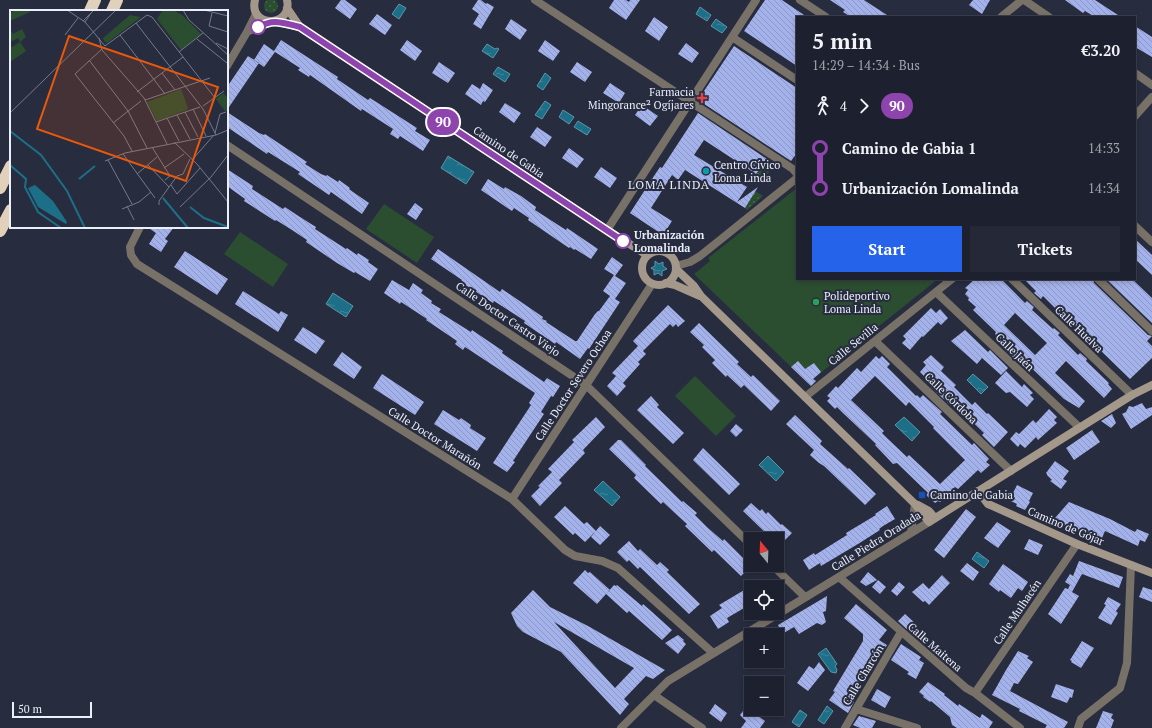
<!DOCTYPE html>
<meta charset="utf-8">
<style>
:root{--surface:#1d212f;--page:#252937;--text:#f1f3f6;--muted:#a0a3aa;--line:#3b3e4b;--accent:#2563eb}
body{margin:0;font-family:"PT Serif",serif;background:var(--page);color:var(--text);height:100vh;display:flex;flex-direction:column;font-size:15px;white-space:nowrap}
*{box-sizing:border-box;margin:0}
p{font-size:13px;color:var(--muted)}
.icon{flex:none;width:22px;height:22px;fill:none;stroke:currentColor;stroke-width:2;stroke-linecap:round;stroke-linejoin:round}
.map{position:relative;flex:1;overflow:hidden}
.panel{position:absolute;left:796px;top:16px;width:340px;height:264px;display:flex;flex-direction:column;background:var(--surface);border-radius:0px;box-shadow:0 2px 6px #0003,0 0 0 1px var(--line)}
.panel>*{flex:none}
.badge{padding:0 8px;border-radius:13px;font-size:14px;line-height:26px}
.needle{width:26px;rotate:341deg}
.buttons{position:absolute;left:744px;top:532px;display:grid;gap:8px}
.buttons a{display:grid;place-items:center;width:40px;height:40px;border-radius:0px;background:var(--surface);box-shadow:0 2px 6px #0003,0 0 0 1px var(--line);font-size:20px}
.scale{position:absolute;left:12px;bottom:10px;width:80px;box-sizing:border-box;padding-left:4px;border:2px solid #ebeefb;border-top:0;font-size:11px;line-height:14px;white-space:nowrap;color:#ebeefb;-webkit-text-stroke:3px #272c3f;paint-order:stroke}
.map>.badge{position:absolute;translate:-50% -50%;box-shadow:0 0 0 2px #fff}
.legs{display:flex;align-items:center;gap:6px;height:44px;padding:0 16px;font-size:13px}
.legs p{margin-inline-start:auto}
.headline{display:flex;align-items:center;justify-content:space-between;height:68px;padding:0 16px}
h1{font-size:22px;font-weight:600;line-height:30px}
.cta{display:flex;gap:8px;margin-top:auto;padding:8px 16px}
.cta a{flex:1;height:46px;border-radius:0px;background:var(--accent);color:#fff;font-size:16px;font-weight:600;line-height:46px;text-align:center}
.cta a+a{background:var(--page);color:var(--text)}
ul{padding:0 16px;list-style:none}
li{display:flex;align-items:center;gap:14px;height:40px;font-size:15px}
li i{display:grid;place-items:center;width:6px;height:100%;margin:0 5px;background:currentColor}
li i::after{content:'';width:10px;height:10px;margin:-5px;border:3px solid;border-radius:50%;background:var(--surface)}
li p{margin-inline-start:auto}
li:first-child i{background:linear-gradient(#0000 50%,currentColor 0)}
li:last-child i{background:linear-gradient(currentColor 50%,#0000 0)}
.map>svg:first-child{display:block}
</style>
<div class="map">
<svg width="1152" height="728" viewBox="0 0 1152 728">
<defs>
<pattern id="grass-dots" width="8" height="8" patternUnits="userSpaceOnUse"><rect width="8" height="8" fill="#2b4e31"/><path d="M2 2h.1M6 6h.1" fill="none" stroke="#4a6850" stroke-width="1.8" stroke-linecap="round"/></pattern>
<pattern id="water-ripples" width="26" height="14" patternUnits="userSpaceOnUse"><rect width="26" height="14" fill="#1d6f87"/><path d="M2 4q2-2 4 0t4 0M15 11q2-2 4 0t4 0" fill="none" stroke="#3e8499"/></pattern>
<pattern id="building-back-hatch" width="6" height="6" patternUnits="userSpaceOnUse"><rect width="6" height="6" fill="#a4b2eb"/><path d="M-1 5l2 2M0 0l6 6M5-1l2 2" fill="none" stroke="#8c97c3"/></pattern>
</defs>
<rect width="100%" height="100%" fill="#272c3f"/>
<path fill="url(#grass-dots)" d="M264 6a7 7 0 1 1 14 0a7 7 0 1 1-14 0Z
M764 162 770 170 764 180 756 175Z
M755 191 763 196 747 210 745 208Z"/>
<path fill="#2b4e31" d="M797 188V279H938L808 383 694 274 710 261 708 258Z
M384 204 434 237 417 263 366 229Z
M240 232 288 264 273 287 224 254Z
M695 376 736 416 716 436 675 396Z"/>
<path fill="url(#water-ripples)" stroke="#5b95aa" d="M399 4 406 8 399 19 392 14Z
M700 7 711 15 707 21 696 14Z
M716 19 727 27 722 33 711 26Z
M487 44 495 49 497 48 499 49 493 58 482 51Z
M498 67 510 74 505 82 493 74Z
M545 73 551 78 543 90 537 86Z
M545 101 551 105 542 119 535 115Z
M563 110 574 117 569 124 559 117Z
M578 121 591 129 587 135 574 127Z
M448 156 474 172 466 184 441 168Z
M655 261 659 264 663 262V266L667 269 662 271V276L658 273 654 275V270L651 268 655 266Z
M333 293 353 306 346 317 326 304Z
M973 374 988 387 981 394 967 380Z
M904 417 920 432 912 441 895 425Z
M768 456 784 472 776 481 759 465Z
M603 481 620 497 612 506 594 490Z
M977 552 989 561 984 568 972 559Z
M826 648 837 664 835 666 837 670 836 673 831 672 818 654Z
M827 706 833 711 824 724 818 720Z
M800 710 807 715 799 727 792 722Z"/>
<path fill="url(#building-back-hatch)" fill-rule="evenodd" d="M341 0H345L357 9 350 19 335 8Z
M478 0H481L486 4 487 3 494 7 481 29 473 24 479 14 472 9Z
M614 0H626L629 2 630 0H640L626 20 609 8Z
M765 0H782L807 17H797V66L744 31Z
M830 0H864L890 17H851L843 12 845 10Z
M973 0H990L982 14 969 5Z
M1065 0H1095L1121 17H1095L1085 11 1083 13Z
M377 14 392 25 385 35 369 24Z
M654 17 668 27 659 41 645 31Z
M511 19 527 30 520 40 505 29Z
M1135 26 1152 37V57L1135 47Z
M281 40 338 77 337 79 368 100 370 98 417 128 415 131 430 140 423 151 400 136 398 139 390 134 393 129 362 109 361 111 310 75 309 77 298 70 300 68 275 52 264 67 254 60 264 44 274 51Z
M407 40 422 51 415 61 400 50Z
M545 40 560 51 553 61 538 51Z
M686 43 699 53 692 63 678 54Z
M734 46 797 88V153L791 161 698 100Z
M248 56 259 63 227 110V87Z
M439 62 455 73 448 83 432 73Z
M577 62 592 72 585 82 570 72Z
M483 83 493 90 485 102 483 101 481 105 465 94 472 84 480 89Z
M610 83 625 93 619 103 603 93Z
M505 103 521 113 514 123 499 112Z
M642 105 658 116 650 126 635 115Z
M227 112 259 133 264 135 265 134 307 162 305 164 321 174 326 176 327 175 338 182 339 180 350 188 349 189 353 192 369 203 362 214 331 192 329 195 298 174 300 172 268 152 267 154 227 127Z
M698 113 767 159 756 174 704 140 694 155 747 187 737 202 758 187 745 208 685 170 678 180 672 175 651 208 672 221 663 235 630 213 654 176 660 167 662 168Z
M537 127 552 137 545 147 530 137Z
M569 148 584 159 577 168 562 158Z
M601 167 617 178 610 188 594 177Z
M227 169 253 186 252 189 283 209 285 207 300 217 316 227 315 229 346 249 347 248 357 255 358 253 369 260 368 262 378 269 370 281 355 272 354 273 337 263 306 242 307 240 292 230 276 220 275 221 244 201 245 199 227 186Z
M488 179 504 189 505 187 521 196 536 207 535 210 566 230 567 228 598 249 591 259 575 249 574 250 570 247 569 248 528 220 529 218 514 208 512 211 481 190Z
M415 203 423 209 416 220 407 214Z
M147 227H174L165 239 168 241 161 252 149 244 156 233Z
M1135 239 1152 255V275L1135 259Z
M438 249 500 292 502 289 543 317 542 319 547 321 546 322 575 341H577L595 314 598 311H599L610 296 603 291 614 275 604 269 612 257 623 265 615 276 626 283 615 299 620 302 589 349 588 348 580 359 556 342 555 344 524 323 525 321 494 301 493 303 487 299 461 282 462 280 431 259Z
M185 251 228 279 217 295 174 267Z
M975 279H1001L1025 303 1027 301 1034 307 1032 310 1053 329 1054 328 1060 333 1058 335 1078 355 1080 353 1087 359 1086 361 1109 383 1108 384 1112 389 1104 398 1066 361 1055 373 1085 401 1079 408 1064 399 1020 357 1016 360 997 342 1001 339 995 334 996 332 973 310 976 307 968 300 969 298 965 294 968 290 965 288ZM1015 313 1047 343 1035 355 1004 325Z
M1024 279H1093L1094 283 1148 335 1152 336 1147 341 1152 346V358L1130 379 1071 322 1068 325 1062 320 1064 317 1043 296 1041 299 1034 293 1036 291Z
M1106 279H1132L1152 298V323Z
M392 280 409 290 413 283 423 290 421 293 432 301 431 303 441 309 439 312 471 332 472 330 503 351 502 353 544 382 547 378 560 386 553 397 551 396 541 412 544 414 513 461 515 462 507 472 493 463 531 405 529 403 535 393 465 347 463 350 455 344 457 341 426 320 427 319 401 302 400 304 384 293Z
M243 291 279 314 281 311 288 315 278 332 235 304Z
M668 305 685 321 678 327 676 324 673 327 670 324 643 351 646 354 638 362 640 364 623 383 626 386 617 396 607 386 616 376 612 373 638 346 633 341Z
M931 308 936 313 940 309 948 318 941 325 938 322 923 337 922 336 910 350 902 343 906 339 903 336Z
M699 323 739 362 737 364 751 377 753 375 780 401 771 411 744 385 741 388 727 375 726 377 712 363 715 360 702 347 704 345 690 332Z
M303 327 325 341 316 354 294 340Z
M965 330 988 352 990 350 1008 368 1001 375 982 358 977 364 951 341Z
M342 352 362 367 354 379 333 365Z
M931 355 944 367 941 371 956 385 954 387 972 405 975 402 987 414 988 413 1008 432 994 447 982 435 984 433 952 402 949 404 931 387 933 385 920 372 926 365 923 362Z
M876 356 879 359 882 356 890 364 887 367 916 396 917 395 920 398 923 395 942 412 940 414 972 445 974 443 989 459 986 462 990 465 981 473 978 470 958 489 955 487 940 502 938 501 935 503 926 495 928 493 897 463 893 464 875 445 876 444 844 414 837 407 835 409 827 401 830 398 827 396 836 386 838 388 857 368 861 372ZM875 376 906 406 909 402 934 427 933 428 965 460 940 484 909 455 907 457 888 439 882 433 884 431 851 400Z
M798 361 805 369 814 363 821 372 813 379 816 381 811 386 791 367Z
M1006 371 1022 387 1024 384 1033 393 1030 395 1034 399 1027 407 1010 392 1006 393 995 383Z
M382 374 424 402 415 415 373 388Z
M651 396 659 405 657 407 684 433 673 444 637 410Z
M1142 403 1146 409 1152 407V415L1131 429 1122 414 1126 412 1129 406 1133 407Z
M1049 409 1057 417 1054 420 1057 423 1038 440 1036 437 1025 448 1020 444 1018 447 1010 439 1016 432 1019 434 1033 420 1036 423Z
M443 410 459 420 461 418 471 425 470 428 486 438 477 451 434 424Z
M1112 414 1116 423 1111 428 1101 421Z
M795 415 822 441 820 444 848 469 849 468 876 494 865 505 824 466 819 463 810 455 814 450 786 424Z
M596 417 605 427 583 450 585 453 559 480 562 483 540 506 531 496 540 487 538 486 552 472 548 469 574 442 572 440Z
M736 424 743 430 736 437 730 431Z
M1092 430 1100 442 1074 460 1066 448Z
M618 440H621L646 465 645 466 682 502 683 501 697 513 695 515 708 528 723 541 724 539 751 566 741 576 714 550 712 552 685 526 687 524 677 515 663 502 661 504 634 478 636 475 609 449Z
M703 448 740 484 729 495 693 460Z
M1055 461 1069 471 1063 479 1067 481 1061 489 1050 481 1052 480 1047 475V474L1046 473Z
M1017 485 1033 493 1029 501 1030 502 1025 510 1016 506 1017 504 1011 501 1012 500 1010 499Z
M1069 502 1110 519 1135 532 1137 529 1149 534 1145 542 1140 540 1138 546 1105 531 1102 538 1097 536 1096 538H1093L1060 524 1061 521 1055 518Z
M751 503 760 511 762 509 766 514 768 512 781 525 782 524 792 533 779 546 777 544V539H772L743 511Z
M565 506 584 524 587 522 596 531 585 542 575 533 573 535 554 517Z
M887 506 895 519 883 526 879 529 880 530 858 544 821 566 820 563 809 570 803 560 814 553 815 555 847 535 846 533 876 515 875 514Z
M966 509 976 517 944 558 934 550Z
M997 522 1011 531 998 548 984 538Z
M600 526 610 535 600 545 591 537Z
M1029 539 1043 545 1038 555 1024 549Z
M629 541 638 551 640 549 657 565 660 562 669 570 667 572 700 604 689 614 640 567 638 569 629 560 627 562 617 552Z
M1079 561 1123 577 1119 588 1082 574 1072 592 1079 596 1061 624 1048 614 1065 588 1068 589 1070 585 1065 582 1070 574 1073 576Z
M967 563 979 572 973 581 960 571Z
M1003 564 1028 582 1022 591 1018 588 1011 598 1000 590 999 592 989 584Z
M585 570 588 573 590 572 610 590 607 593 614 585 616 586 617 585 642 606 643 604 651 611 672 630 662 640 629 611 627 613 606 594 597 604 573 583Z
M868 572 877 580 866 586 860 582Z
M942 575 950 583 929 605 925 601 923 602 912 592 923 583 929 589Z
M878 580 886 587 880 594 872 587Z
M899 582 905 587 897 596 891 591Z
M751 586V604L727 618 729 622 718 629 710 616 722 608 719 605Z
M1143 587 1152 590V602L1139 597Z
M533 590 550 607 588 626 665 670 653 679 646 676 624 699 629 704 620 715 561 652 523 632 517 626 511 613ZM554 622 634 668 615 688Z
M827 596 826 611 823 612 826 622 822 625 817 623 799 634 794 627 782 634 778 625Z
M1108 597 1121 604 1116 611 1118 613 1111 625 1098 618 1106 605 1104 604Z
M856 604 887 630 879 640 887 645 882 654 878 652 850 699 854 702 848 713 829 700 835 692 833 691 863 641V634L844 618Z
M905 614 917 625 910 632 898 621Z
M678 635 684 640 683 641 686 644 678 654 665 643Z
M1082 641 1094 648 1081 668 1071 662 1072 661 1070 660Z
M901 644 921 657 919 660 924 663 916 679 907 674 909 672 891 660Z
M1018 651 1029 656 1027 658 1033 662 1018 684 1014 683 1010 691 1068 722 1064 728H1045L1047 725 1019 711 1020 709 992 695 1006 670Z
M819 662 825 670 808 691 797 683 809 666 814 669Z
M928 682 945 694 944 695 958 706 959 704 980 718 982 714 993 722 989 728H957L952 725 950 717 931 701 930 702 923 697 924 696 919 692Z
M1056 684 1074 690 1072 698 1070 697 1067 703 1051 697Z
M877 689 891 697 885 708 871 700Z
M715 704 727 713 721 722 709 713Z
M746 707 765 721 760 728H741L746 721 740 715Z
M1103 711 1113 714 1111 718 1114 720 1111 728H1096Z
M859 716 876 721 872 728H860L853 725Z"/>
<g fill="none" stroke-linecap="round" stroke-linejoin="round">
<path stroke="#787168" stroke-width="8" d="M535 0 793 169 797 174
M800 0 826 17
M1024 0 1049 17
M1001 17 1022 0
M247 32 268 22
M732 37 797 80
M227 66 247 32 256 14
M1135 73 1152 85
M1135 116 1152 97
M227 145 586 385 751 545
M1135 226 1152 242
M140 227 130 247 131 255 137 264 512 499 565 550 575 556 602 561 618 568 713 653
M607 230 756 0
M676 266 690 262 700 256 797 178
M1012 279 1132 395
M1098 279 1152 331
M936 292 1079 427
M875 341 1011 471
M805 397 952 279
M512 499 652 284
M911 532 915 504
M772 565 805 597
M839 577 966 688 975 693 1020 728
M975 693 1077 544
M654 695 702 728
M856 709 917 728
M621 728 668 681 929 522
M845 728 901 632
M1078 728 1081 719 1120 688 1127 663 1131 565"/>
<path stroke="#a3988a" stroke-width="8" d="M255 0C248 28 293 28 287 0
M287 8 300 27
M274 21 300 27 607 230 647 255
M642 268a17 17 0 1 1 34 0a17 17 0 1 1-34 0Z
M676 269 694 286 701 296 915 504 929 522 1132 395 1152 385
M666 283 675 285 700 296
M978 491 988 504 1077 544 1152 573
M918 505 929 511 935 518"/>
<path stroke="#e2d1ba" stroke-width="12" d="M90 11 95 0
M112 11 117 0
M0 188 11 166
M0 231 11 210"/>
</g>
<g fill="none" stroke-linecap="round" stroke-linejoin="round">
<defs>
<path id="line-1" d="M258 27C275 18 282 23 300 27L623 241"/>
</defs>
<use href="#line-1" stroke="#fff" stroke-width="9"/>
<use href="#line-1" stroke="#8e44ad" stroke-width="6"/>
</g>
<g fill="#fff" stroke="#8e44ad" stroke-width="2">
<circle cx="258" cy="27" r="7"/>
<circle cx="623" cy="241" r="7"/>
</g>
<path fill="#e0444e" stroke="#272c3f" stroke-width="1.5" d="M700 92h4v4h4v4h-4v4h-4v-4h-4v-4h4z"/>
<circle fill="#0f9aa8" stroke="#272c3f" stroke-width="1.5" cx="706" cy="171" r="4"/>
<circle fill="#2e9e5b" stroke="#272c3f" stroke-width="1.5" cx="816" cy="302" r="4"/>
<rect fill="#1a4fb4" stroke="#272c3f" stroke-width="1.5" x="918" y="491" width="8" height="8" rx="2"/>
<g text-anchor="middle" stroke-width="4" stroke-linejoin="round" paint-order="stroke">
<g font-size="11" fill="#ebeefb" stroke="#272c3f" text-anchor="start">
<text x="694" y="96" text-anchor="end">Farmacia<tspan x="694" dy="13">Mingorance² Ogíjares</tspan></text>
<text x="714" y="169">Centro Cívico<tspan x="714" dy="13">Loma Linda</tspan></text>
<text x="824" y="300">Polideportivo<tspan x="824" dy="13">Loma Linda</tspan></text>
<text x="930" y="499">Camino de Gabia</text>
</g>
<g font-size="11" fill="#ebeefb" stroke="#272c3f">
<text transform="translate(509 152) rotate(34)" y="4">Camino de Gabia</text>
<text transform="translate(508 319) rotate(34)" y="4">Calle Doctor Castro Viejo</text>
<text transform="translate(1079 329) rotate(44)" y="4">Calle Huelva</text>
<text transform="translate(853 344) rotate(-39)" y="4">Calle Sevilla</text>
<text transform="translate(1015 352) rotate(44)" y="4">Calle Jaén</text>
<text transform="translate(573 385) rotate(-57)" y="4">Calle Doctor Severo Ochoa</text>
<text transform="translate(951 398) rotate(44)" y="4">Calle Córdoba</text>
<text transform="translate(435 438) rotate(32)" y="4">Calle Doctor Marañón</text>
<text transform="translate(1066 526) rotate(23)" y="4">Camino de Gójar</text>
<text transform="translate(876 541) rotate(-32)" y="4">Calle Piedra Oradada</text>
<text transform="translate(1017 612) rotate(-56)" y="4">Calle Mulhacén</text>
<text transform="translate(935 647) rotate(41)" y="4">Calle Maitena</text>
<text transform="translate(863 675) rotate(-59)" y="4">Calle Charcón</text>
</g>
<g font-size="11" font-weight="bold" fill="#ebeefb" stroke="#272c3f" text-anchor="start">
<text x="634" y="239">Urbanización<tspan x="634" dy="13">Lomalinda</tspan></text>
</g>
<g font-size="12" letter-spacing="1" fill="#ebeefb" stroke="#272c3f">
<text x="669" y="189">LOMA LINDA</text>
</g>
</g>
<g transform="translate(10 10)">
<rect width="218" height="218" fill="#272c3f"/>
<path d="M5 0H19L20 2 0 11V3ZM0 19 3 24 12 19 16 27 10 32 16 41 0 52V38L10 32 8 28 0 32Z" fill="#2b4e31"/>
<path d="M153 0H163L172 5 191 24 171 40 147 9ZM120 5 131 7 97 33 94 31 93 28ZM171 79 178 98 177 100 147 111 137 92ZM213 83 218 88V100L215 101 206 89Z" fill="#2b4e31"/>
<path d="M25 175 43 191 57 212 56 214 28 197 18 178Z" fill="#1d6f87"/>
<path fill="none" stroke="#1d6f87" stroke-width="2" d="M0 121 31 145 57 181 75 218M0 155 16 169 15 177 28 202 51 218M69 169 85 156M153 188 178 218M180 197 194 208 218 217"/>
<path fill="none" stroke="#757a8a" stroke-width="1" d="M57 0 75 12 81 3M173 0 179 10 218 45M194 0 218 6M202 3 199 16 218 22M137 5 142 7 205 88M73 11 84 0M75 12 95 36M126 13 193 99 206 125M55 25 68 8M110 25 155 84M89 28 92 40 134 88 157 134M187 29 217 53 218 51M206 33 218 39M95 36 137 5M92 39 65 64 114 126 122 141M169 42 193 23M79 50 118 101 137 138M152 63 165 80M127 82 173 47M135 90 200 68M193 96 214 81M183 99 196 126M175 102 188 127M0 103 106 0M167 105 180 129M157 108 169 131M146 112 190 97M103 113 131 91M205 123 210 104 216 102M164 132 187 154 218 192M142 137 160 166 155 170M113 144 145 188M98 150 122 194M182 150 204 125M95 151 115 143 206 125 218 120M138 155 159 177M154 158 174 144M127 164 147 147M161 175 167 184 190 158M149 195V191L167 166 173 164 180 149M117 196 124 210M170 197 201 167 218 145M112 199 129 192 141 182"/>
<path fill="#e8590c" fill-opacity="0.15" stroke="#e8590c" stroke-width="2" d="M59 26 208 77 176 171 27 119Z"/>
<rect width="218" height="218" fill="none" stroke="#ebeefb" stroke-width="2"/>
</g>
</svg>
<div class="buttons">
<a><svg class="needle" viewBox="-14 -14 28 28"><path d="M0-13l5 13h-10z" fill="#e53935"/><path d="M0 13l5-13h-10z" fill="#a0a3aa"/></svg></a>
<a><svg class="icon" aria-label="locate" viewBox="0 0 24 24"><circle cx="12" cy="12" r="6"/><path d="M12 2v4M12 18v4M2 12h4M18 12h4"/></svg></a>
<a>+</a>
<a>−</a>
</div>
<div class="scale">50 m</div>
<b class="badge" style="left:443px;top:122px;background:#8e44ad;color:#fff">90</b>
<section class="panel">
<div class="headline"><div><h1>5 min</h1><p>14:29 – 14:34 · Bus</p></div><b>€3.20</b></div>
<div class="legs"><svg class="icon" aria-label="walk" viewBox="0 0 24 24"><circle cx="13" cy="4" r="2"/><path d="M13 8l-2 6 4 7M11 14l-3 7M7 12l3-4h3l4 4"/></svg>4<svg class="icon" aria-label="forward" viewBox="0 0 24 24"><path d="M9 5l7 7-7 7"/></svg><b class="badge" style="background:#8e44ad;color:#fff">90</b></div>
<ul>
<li><i style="color:#8e44ad"></i><b>Camino de Gabia 1</b><p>14:33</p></li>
<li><i style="color:#8e44ad"></i><b>Urbanización Lomalinda</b><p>14:34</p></li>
</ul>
<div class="cta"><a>Start</a><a>Tickets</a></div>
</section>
</div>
